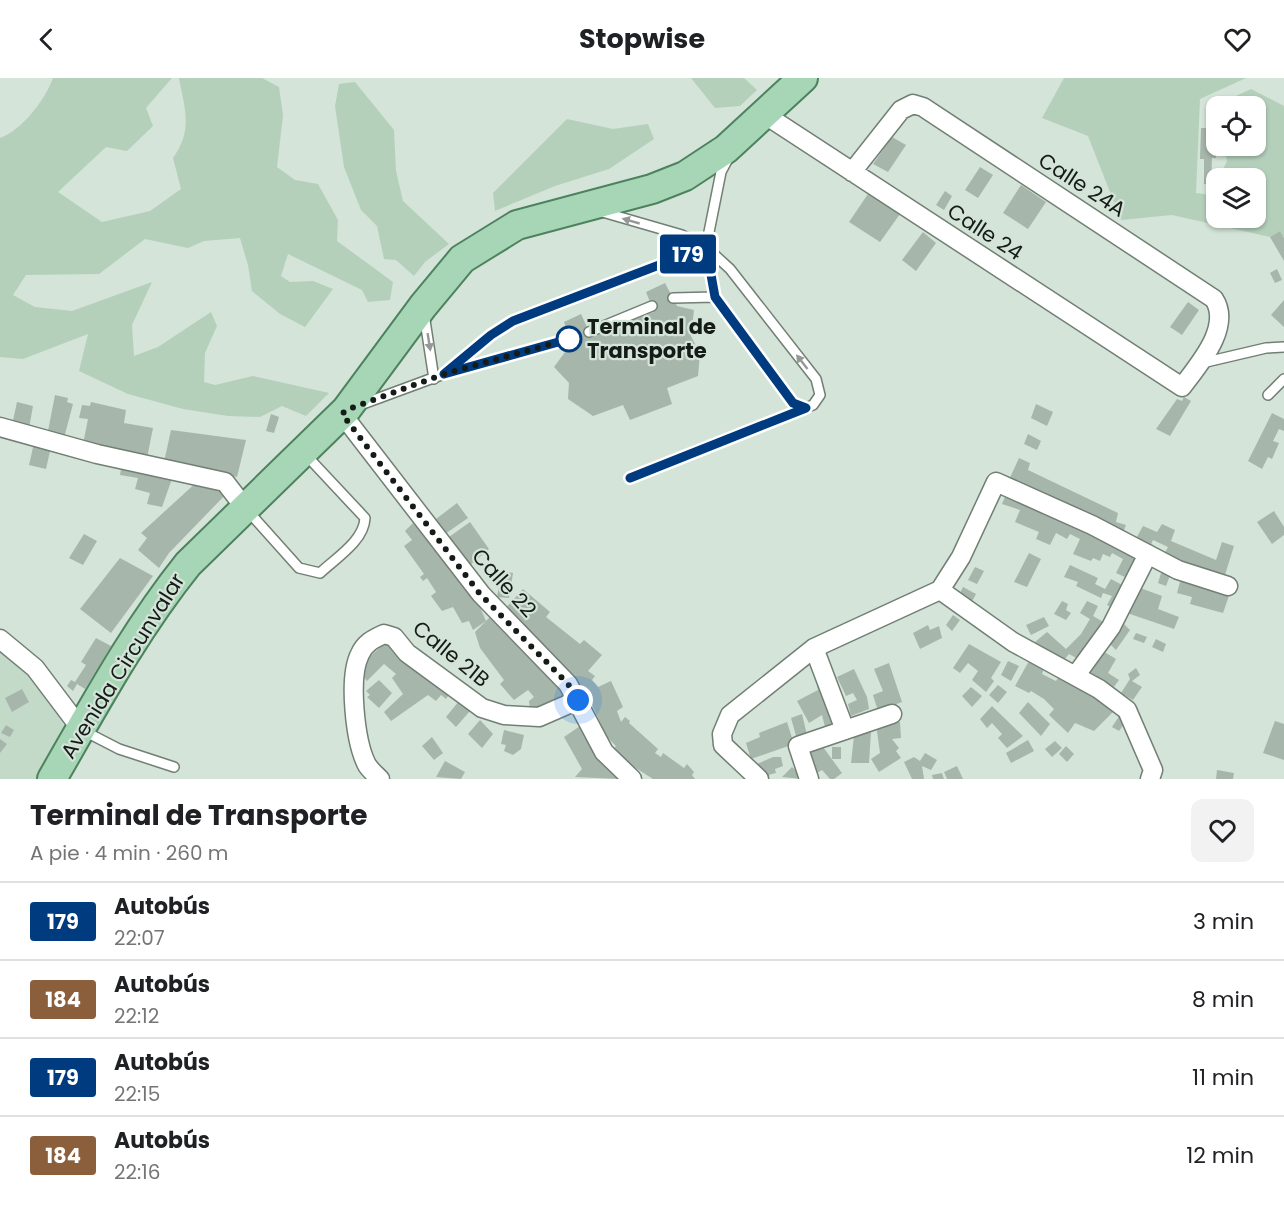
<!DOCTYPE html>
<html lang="es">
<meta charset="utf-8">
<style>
:root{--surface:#fff;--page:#f2f2f2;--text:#202124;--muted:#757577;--line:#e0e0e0}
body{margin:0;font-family:Poppins,sans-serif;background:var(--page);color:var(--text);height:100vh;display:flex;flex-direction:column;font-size:22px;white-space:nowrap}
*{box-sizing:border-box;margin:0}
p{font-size:20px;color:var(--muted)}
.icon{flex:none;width:33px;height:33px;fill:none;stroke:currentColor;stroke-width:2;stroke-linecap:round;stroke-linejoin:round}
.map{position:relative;height:701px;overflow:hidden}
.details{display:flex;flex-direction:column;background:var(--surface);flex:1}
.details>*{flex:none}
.badge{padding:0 12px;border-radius:4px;font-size:21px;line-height:39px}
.fabs{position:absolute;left:1206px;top:18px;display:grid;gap:12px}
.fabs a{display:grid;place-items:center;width:60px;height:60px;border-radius:12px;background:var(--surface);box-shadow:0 2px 4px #0004;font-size:30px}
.you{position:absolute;width:30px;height:30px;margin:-15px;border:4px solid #fff;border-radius:50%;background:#1a73e8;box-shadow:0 0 0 9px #1a73e833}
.map>.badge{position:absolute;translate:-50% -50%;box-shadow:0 0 0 3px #fff}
.round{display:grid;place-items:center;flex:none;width:63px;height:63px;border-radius:12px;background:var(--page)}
.overview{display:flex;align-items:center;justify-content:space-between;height:102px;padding:0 30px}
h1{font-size:28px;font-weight:700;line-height:45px}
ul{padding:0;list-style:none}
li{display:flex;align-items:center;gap:18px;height:78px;padding:0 30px;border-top:2px solid var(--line)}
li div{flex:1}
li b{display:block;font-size:22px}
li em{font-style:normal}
li .badge{min-width:66px;font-weight:700;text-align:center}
header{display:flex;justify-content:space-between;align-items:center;height:78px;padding:0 30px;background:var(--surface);font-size:27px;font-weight:700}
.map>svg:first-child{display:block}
</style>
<header><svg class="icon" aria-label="back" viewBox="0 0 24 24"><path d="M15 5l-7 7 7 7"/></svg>Stopwise<svg class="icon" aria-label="heart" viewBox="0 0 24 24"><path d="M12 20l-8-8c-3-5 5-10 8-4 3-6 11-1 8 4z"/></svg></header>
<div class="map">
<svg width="1284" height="701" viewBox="0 0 1284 701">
<rect width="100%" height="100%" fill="#d4e4d8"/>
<path fill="#c4dac9" d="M0 569 35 601 65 649 36 701H0Z"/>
<path fill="#b4d0bb" d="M53 0H172L146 30 153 48 127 73 106 69 58 114 102 144 150 133 181 111 173 80C193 52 185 32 179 0H262L279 9 283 37 277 89 295 102 318 106 338 142 337 163 393 204 390 222 368 224 362 212 288 176 281 198 290 204 313 203 333 211 305 249 280 236 252 213 248 187 240 160 204 163 188 170 145 161 99 196 26 197 13 217 35 229 72 233 152 204 132 247 134 278 158 269 211 234 217 248 205 275 204 304 215 307 253 298 329 315 306 338 282 328 260 339 228 338 183 331 128 316 79 293 88 256 23 281 0 279V60C22 52 45 22 53 0Z
M691 0H744L757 12 740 28 715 30Z
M1064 0H1246L1200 21 1196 115 1212 117 1216 106V140H1256V100H1219L1227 83 1224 68H1256V28H1225V23L1251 11 1284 28V160L1280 153 1270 159 1172 137 1121 142 1088 58 1042 40Z
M355 4 394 52 396 93 403 123 449 166 425 184 414 198 396 182 384 181 377 148 361 132 344 89 335 28 339 6Z
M567 41 613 51 648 46 654 61 609 91 555 108 495 133 493 115Z"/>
<path fill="#a7b6ab" d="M1201 50H1216V80H1212L1211 106H1204V81H1200Z
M892 59 906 67 888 94 873 86Z
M980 89 993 97 978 120 965 112Z
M1021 107 1046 124 1028 151 1003 135Z
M945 113 952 118 944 132 936 127Z
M868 116 900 136 880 164 849 144Z
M1280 153 1284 160V183L1270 159Z
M923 154 936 165 916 193 902 182Z
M1277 191 1282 202 1275 205 1270 195Z
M665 205 677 228 694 232 691 258 700 276 698 298 667 310 672 326 630 342 623 327 593 338 568 321 569 305 554 289 571 266 564 244 581 236 591 258 654 234 646 214Z
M1284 222V249L1271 237Z
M1188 224 1199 232 1182 257 1170 249Z
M55 317 68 320 67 324 73 326 64 360 51 357 52 354 48 353Z
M1184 319 1191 323 1170 358 1156 351 1177 321 1182 323Z
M17 324 33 328 29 350 12 347Z
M91 324 126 332 124 345 153 350 147 380 83 366 88 341 79 340 82 327 90 328Z
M1036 326 1053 334 1047 348 1031 340Z
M1272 335 1284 341V353L1279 351 1273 363 1279 365 1272 381 1268 379 1262 391 1248 383Z
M271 336 279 339 274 355 266 353Z
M171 352 246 362 237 399 164 384Z
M1028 356 1041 363 1037 372 1024 366Z
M34 365 51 369 46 391 29 387Z
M1019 380 1030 385 1028 392 1118 435 1116 444 1126 447 1123 455 1008 404Z
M122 385 173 398 162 429 147 426 150 415 135 411 138 400 120 397Z
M199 402 228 414 169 475 159 490 138 472 147 460 141 455Z
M1007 414 1143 478 1127 500 1116 495 1123 481 1112 475 1110 479 1103 476 1100 483 1093 480 1091 483 1073 476 1080 461 1070 456 1067 461 1056 455 1050 467 1036 461 1039 454 1015 444 1020 432 1002 426Z
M457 425 468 440 445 456 436 441Z
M1274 433 1284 449V457L1272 466 1257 444Z
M470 444 489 471 470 487 449 459Z
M413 445 471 512 479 527 486 543 473 552 469 543 462 545 453 529 442 533 431 518 436 514 427 500 423 503 420 499 424 496 404 468 412 462 405 453Z
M1162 446 1175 452 1171 463 1216 482 1222 464 1234 468 1224 500 1163 478 1168 469 1153 462 1149 471 1134 464 1143 448 1157 454Z
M84 456 97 463 83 487 69 480Z
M1029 475 1041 481 1027 509 1014 504Z
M120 480 153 498 111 555 80 531Z
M1070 487 1098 500 1095 506 1105 511 1111 501 1124 508 1113 530 1107 527 1112 518 1103 515 1101 520 1076 508 1078 504 1064 499Z
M975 489 984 493 977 506 968 502Z
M1162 492 1171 495 1166 508 1158 505Z
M502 493 513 495 509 520 497 519Z
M1181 500 1230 515 1223 535 1190 526 1192 519 1177 515Z
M1135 508 1162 518 1158 531 1179 539 1174 551 1127 535Z
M963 509 976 516 970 527 957 521Z
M523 511 550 534 546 539 580 566 584 562 602 577 588 593 595 598 592 602 598 609 611 603 623 629 617 633 621 644 625 639 630 643 629 645 658 671 655 675 661 679 663 675 684 690 687 686 694 694 692 697 695 701H653L631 687 613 671 616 668 607 659 587 616 504 532Z
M1062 523 1068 526 1066 532 1071 535 1066 542 1054 536Z
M1087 523 1098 528 1093 538 1105 545 1080 582 1069 576 1063 583 1047 576 1035 564 1047 554 1066 571 1081 556 1090 541 1080 535Z
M953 537 960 542 952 553 946 547Z
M491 538 568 616 556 629 530 633 529 623 534 619 528 612 514 622 500 606 504 602 480 570 475 554Z
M1044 539 1049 548 1031 557 1026 547Z
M1124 546 1130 552 1116 572 1109 565Z
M928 547 930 552 939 548 942 560 920 571 913 555Z
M1136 555 1147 559 1144 565 1133 561Z
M96 560 111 568 85 611 77 606 73 613 67 608 71 602 75 604 86 587 81 584Z
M1156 561 1166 566 1163 574 1152 569Z
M386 564 421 596 423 594 450 615 446 621 441 617 436 623 428 617 391 643 384 634 403 616 392 600 396 596 384 586 367 603 362 597 365 595 363 585Z
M969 566 1001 584 991 600 994 603 986 614 972 602 978 593 968 585 960 595 953 590Z
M1101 572 1116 581 1108 595 1119 602 1114 609 1087 592Z
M1008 583 1019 588 1011 603 1001 597Z
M1029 583 1044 590 1042 596 1056 603 1060 597 1116 631 1094 653 1075 645 1068 655 1049 637 1054 631 1044 621 1031 613 1029 615 1015 608Z
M889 585 902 624 878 633 873 617 883 613 874 591Z
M1136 590 1140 597 1132 603 1142 609 1133 622 1121 615 1130 601 1128 596Z
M854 591 867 619 869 631 851 638 848 626 857 622 853 615 846 618 837 599Z
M379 602 392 615 379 630 367 619 370 617 366 613Z
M825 606 837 651 823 656 821 650 825 649 822 637 809 645 797 623 818 612 817 608Z
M998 607 1007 614 998 625 989 617Z
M971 609 982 618 972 629 962 618Z
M22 611 29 624 12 634 5 620Z
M459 623 470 633 456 649 446 639Z
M1028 624 1050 646 1041 658 1019 635Z
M992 628 1023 658 1007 670 998 660 1002 656 992 645 987 650 980 641Z
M802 636 808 661 798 665 791 640Z
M1120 637 1127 642 1119 653 1112 649Z
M480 642 493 656 482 670 468 656Z
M1275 643 1284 646V682L1263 675Z
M787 644 794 666 751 681 746 665 760 659 759 655Z
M900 644 901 660 892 661 899 670 896 673 901 680 879 694 871 681 880 675 876 646Z
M583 646 591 662 589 665 599 683 619 701 575 699 582 691 564 659Z
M6 647 14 652 10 659 1 655Z
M504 652 524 657 521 671 513 677 504 673 506 667 501 666Z
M871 654 869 685H851L854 658Z
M432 659 443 675 434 682 422 668Z
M0 661 7 666 0 675Z
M1028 662 1034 673 1011 685 1006 675Z
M1055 663 1062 670 1052 679 1045 671Z
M1066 668 1074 676 1067 684 1059 676Z
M823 669 842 695 834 701H830L822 692 810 699 803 675Z
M832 669H841V681H832Z
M925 675 937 682 931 692 922 688 924 701H912L904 684 914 679 920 683Z
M773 679H781L783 688 775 691 776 695 764 698 757 686Z
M445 683 465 694 461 701 436 699Z
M957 688 963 701H947L944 694Z
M792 689 804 700 803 701 782 699Z
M1217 692 1234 695 1233 701H1216Z
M942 695 944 701H933L932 697Z"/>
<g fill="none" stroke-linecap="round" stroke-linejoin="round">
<defs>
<path id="service" d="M599 133 682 157 706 169 730 191 816 301 820 317 813 327 805 330 630 400
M715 219 706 169 721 94 729 79
M673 220 715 219 793 325 805 330
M424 236 434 301
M589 254 652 228
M1202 285 1266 270 1284 269
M444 296 491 257 513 243 706 169
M1268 317 1284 301
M360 327 444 296 569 261
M247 432 299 490 320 495C336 480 364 463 365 440L306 377
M84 653 119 671 174 689"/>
<path id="minor" d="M764 36 1182 309C1199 286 1232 249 1214 221L923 29 913 26 901 32 852 94
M342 336 481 516 568 606 604 674 632 701
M0 349 97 376 225 404 245 430
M940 512 1013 564 1099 611 1127 632 1153 692 1150 701
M0 561 35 590 81 651
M814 570 845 652
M1076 597 1111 549 1148 476
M380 701C376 697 370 692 367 687 355 664 348 599 360 576 365 565 373 561 384 556L394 559 407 575 482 630 504 637 539 639 578 622
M759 701 723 667 722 656 730 637 814 570 940 512 961 479 996 404 1092 447 1178 492 1228 508
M809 701 798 668 892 636"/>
<path id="primary" d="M52 701C94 628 135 552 188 486L346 332 423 228 462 181 517 147 652 111 685 98 726 71 803 0"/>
</defs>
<use href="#service" stroke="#717f74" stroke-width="12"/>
<use href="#minor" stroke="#717f74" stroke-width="21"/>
<use href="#primary" stroke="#4d825e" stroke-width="32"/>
<use href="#service" stroke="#fff" stroke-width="9"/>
<use href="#minor" stroke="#fff" stroke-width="18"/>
<use href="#primary" stroke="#a6d6b5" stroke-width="28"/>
</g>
<defs><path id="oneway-solid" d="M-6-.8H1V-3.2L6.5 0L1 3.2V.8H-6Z" transform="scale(1.5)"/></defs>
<g fill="#969897">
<use href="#oneway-solid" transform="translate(631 143) rotate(-164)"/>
<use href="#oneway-solid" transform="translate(429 264) rotate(81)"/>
<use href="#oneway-solid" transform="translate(802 284) rotate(-128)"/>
</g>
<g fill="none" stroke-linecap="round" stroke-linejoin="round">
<defs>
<path id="line" d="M569 261 444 296 491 257 513 243 706 169 715 219 793 325 806 330 630 400"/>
</defs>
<use href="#line" stroke="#fff" stroke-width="14"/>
<use href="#line" stroke="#003b80" stroke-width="9"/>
<path stroke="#151b17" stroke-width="6" stroke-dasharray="0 10.8" d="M569 261 444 296 346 332 342 336 480 516 568 606 578 622"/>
</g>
<circle fill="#fff" stroke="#003b80" stroke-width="3" cx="569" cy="261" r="12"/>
<g text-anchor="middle" stroke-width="4.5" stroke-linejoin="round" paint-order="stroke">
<g font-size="21" fill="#151b17" stroke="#d4e4d8">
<text transform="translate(1082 107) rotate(33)" y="7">Calle 24A</text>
<text transform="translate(985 154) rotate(33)" y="7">Calle 24</text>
<text transform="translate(504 505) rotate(48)" y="7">Calle 22</text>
<text transform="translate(451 576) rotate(39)" y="7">Calle 21B</text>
<text transform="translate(123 588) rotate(-58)" y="7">Avenida Circunvalar</text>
</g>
<g font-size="21" font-weight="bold" fill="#151b17" stroke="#d4e4d8" text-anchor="start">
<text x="587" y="256">Terminal de<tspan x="587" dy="24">Transporte</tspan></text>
</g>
</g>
</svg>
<div class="fabs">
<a><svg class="icon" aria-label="locate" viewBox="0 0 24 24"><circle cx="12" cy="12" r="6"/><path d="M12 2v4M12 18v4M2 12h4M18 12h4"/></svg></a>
<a><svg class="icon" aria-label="layers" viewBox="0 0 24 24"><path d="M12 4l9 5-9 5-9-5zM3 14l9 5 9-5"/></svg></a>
</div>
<div class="you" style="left:578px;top:622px"></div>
<b class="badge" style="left:688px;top:176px;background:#003b80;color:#fff">179</b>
</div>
<section class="details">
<div class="overview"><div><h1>Terminal de Transporte</h1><p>A pie · 4 min · 260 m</p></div><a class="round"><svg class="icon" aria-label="heart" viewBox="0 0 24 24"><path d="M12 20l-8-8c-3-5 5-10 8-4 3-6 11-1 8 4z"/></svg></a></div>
<ul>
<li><span class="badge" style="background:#003b80;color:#fff">179</span><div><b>Autobús</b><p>22:07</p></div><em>3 min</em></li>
<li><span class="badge" style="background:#8b5e3c;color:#fff">184</span><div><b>Autobús</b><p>22:12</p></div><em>8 min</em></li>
<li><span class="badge" style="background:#003b80;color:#fff">179</span><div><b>Autobús</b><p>22:15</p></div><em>11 min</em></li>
<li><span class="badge" style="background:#8b5e3c;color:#fff">184</span><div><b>Autobús</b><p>22:16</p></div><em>12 min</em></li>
</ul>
</section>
